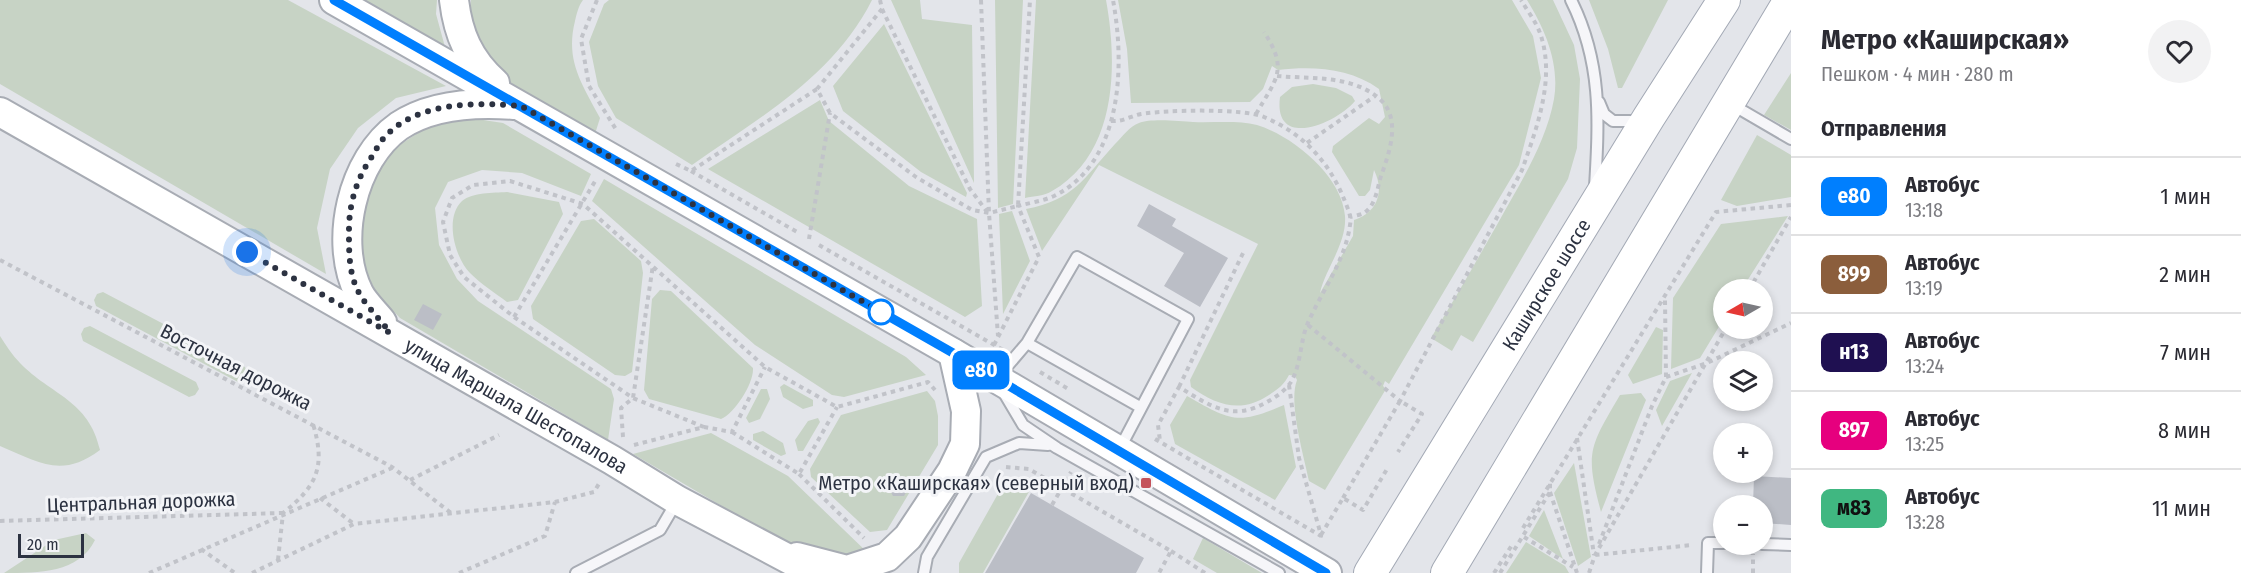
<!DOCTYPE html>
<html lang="ru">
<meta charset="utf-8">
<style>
:root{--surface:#fff;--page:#f2f2f3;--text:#2b2b33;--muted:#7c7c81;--line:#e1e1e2}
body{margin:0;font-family:"Fira Sans Condensed",sans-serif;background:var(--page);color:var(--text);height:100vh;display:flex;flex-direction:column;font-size:22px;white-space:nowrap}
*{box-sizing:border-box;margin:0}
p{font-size:20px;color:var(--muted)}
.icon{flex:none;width:33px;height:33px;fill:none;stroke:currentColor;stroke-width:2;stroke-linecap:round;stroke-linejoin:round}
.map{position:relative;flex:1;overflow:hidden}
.details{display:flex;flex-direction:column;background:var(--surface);width:450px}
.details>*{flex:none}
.badge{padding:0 12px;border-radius:9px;font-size:21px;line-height:39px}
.needle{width:39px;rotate:261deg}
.buttons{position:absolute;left:1713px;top:279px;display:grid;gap:12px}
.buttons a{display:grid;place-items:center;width:60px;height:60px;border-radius:50%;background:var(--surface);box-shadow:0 3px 9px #0003;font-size:30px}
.scale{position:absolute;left:18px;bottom:15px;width:66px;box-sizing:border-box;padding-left:6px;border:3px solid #2c3241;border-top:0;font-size:16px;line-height:21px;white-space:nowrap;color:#2c3241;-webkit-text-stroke:4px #f3f4f7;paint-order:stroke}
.you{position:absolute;width:30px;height:30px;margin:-15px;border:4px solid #fff;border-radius:50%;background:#1a73e8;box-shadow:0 0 0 9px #1a73e833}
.map>.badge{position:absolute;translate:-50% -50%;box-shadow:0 0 0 3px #fff}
h2{padding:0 30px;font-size:22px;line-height:54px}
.round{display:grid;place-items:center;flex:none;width:63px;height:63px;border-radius:32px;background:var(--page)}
.summary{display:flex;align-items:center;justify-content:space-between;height:102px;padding:0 30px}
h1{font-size:28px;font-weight:700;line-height:45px}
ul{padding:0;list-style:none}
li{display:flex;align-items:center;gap:18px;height:78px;padding:0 30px;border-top:2px solid var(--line)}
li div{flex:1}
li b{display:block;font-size:22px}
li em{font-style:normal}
li .badge{min-width:66px;font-weight:700;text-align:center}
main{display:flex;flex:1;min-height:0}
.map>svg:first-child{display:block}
</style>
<main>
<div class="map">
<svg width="1791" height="573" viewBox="0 0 1791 573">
<rect width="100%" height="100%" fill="#e3e5ea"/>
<path fill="#c7d3c5" d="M0 0H288L446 86 396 98 358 128 330 169 317 228 326 274 0 84Z
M365 0H437L436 14 445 47Z
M471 0H583C578 7 577 13 575 21 565 61 582 84 600 118L595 134C572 121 529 101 511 85 488 65 468 31 471 0Z
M609 0H872C834 76 759 118 692 165L616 118 598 86 589 42 604 4Z
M891 0H920L922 19 972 25 974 183Z
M995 0H1023L1013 204 998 208Z
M1036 0H1106C1118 65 1117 154 1052 191 1044 196 1034 196 1025 198Z
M1118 0H1512L1533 36 1541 78 1519 165 1389 384 1385 381 1383 386 1386 389 1325 490 1309 481C1304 456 1288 403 1297 380L1295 376 1289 375C1284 385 1278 389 1269 395 1241 414 1216 405 1191 387L1190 380 1258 244 1099 165 1042 251 1026 209C1074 200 1084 178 1115 144 1122 137 1130 126 1139 123 1150 118 1180 121 1193 122 1213 123 1238 120 1257 125 1293 136 1342 176 1345 216 1347 244 1325 269 1320 293L1353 236 1354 220C1377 213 1385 192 1374 170L1370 190 1365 196H1359L1332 152 1333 146 1369 118 1379 124 1385 117 1379 89C1350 68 1313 66 1278 70L1272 66 1263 89 1250 102 1131 103 1127 49Z
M1527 0H1553L1574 45 1580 79 1577 148 1568 179 1473 342 1461 335 1452 351 1431 338C1454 300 1476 262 1498 223 1519 185 1546 143 1554 99 1560 64 1545 29 1527 0Z
M1589 0H1668L1622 88H1618L1608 49Z
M884 24 967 193 966 197 921 172 843 111 833 86Z
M1791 73V130L1764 115Z
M1313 84 1336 88 1352 96 1355 101C1336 124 1273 150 1280 97L1292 87Z
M820 100 829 121 909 186 977 219 982 306 965 317 708 169Z
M470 118 503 123 591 174 581 196 522 173 482 170 448 182 435 208 439 245 457 279 478 301 611 389 614 399 608 440 400 318 378 295 363 267 357 233 371 176 392 150 427 127Z
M1757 135 1791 155V197L1737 206 1721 200Z
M604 179 906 357 926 375 844 397 832 395 755 345 592 201Z
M507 192 559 202 563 214 518 300 507 302C495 293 481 284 470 273 455 258 444 218 462 201 473 192 493 193 507 192Z
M1012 211 1030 261 1003 314 999 214Z
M1788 216 1742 289 1724 290 1723 320 1700 358 1671 369 1673 298 1721 224Z
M594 219 641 261 643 273 632 372 625 376 615 375 533 319 531 306 581 221Z
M660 290 671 291 753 368C754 383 735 413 721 419L649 399 644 390 652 299Z
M103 292 245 367 247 373 244 379 238 382 96 306 94 300 97 294Z
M90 326 196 382 199 389 195 395 189 397 83 341 81 334 84 328Z
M1656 327 1663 330 1662 374 1633 384 1628 375Z
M0 336C6 345 12 355 20 363 51 395 89 400 100 450 61 479 39 462 0 446Z
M1692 373 1662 426 1656 410 1670 381Z
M784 384 813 400V406L803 409 783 397 780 387Z
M761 389H767L770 399 760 419 749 423 746 418Z
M927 391 935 401 938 416V445L887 530 870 532 811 477 810 469 841 415Z
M1641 393 1646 400 1601 512C1585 452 1589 448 1620 395Z
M1187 396C1231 421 1237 425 1284 405L1296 467 1275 500 1175 444 1170 425Z
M818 418 820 422 803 451H798L795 440 808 421Z
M763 431 783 443 786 454 781 456 753 440V434Z
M711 433 788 476 870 555 846 560 790 546 633 454Z
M1574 463 1591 557 1578 566 1554 493Z
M1010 483 1030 490 983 573H959V563L999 492Z
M1544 510 1563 559 1529 536Z
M86 533 95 540C79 573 39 573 4 573L54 540Z
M1203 538 1262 573H1217L1193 559Z
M1526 542 1565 566 1569 573H1506Z"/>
<path fill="#bbbec6" d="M1149 204 1176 219 1172 226 1228 258 1200 307 1164 286 1184 253 1137 226Z
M423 304 442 314 433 330 414 320Z
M1754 476 1791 478V525L1762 523V506H1753Z
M893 478H904L909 487 904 496H893L888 487Z
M1031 493 1144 558 1136 573H985Z"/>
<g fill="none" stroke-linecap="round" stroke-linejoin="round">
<defs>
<path id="lane" d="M1571 0C1602 62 1599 119 1595 187
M1599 102 1604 114 1613 121H1639
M1731 104 1791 139
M1027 343 1140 407
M998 377 1027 343 1077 257 1188 319 1119 450
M1004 393 1023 425 1057 448 1279 573
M1762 544 1791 545
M576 573 660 530 677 501
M924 573 927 557 986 457 1019 443 1048 445
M1707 573 1708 543H1724"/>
<g id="secondary">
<path d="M334 0 953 353 1327 573"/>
<path d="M454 0C458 34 469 60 495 83"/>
<path id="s1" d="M0 112 612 460 677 500 815 573"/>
<path d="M382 322C375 313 364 303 359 293 333 242 352 159 399 126 432 104 475 102 514 105"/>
<path d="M797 557 847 570 887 557 908 537 952 471 965 444 966 411 953 353"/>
</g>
<g id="primary">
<path id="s2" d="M1370 573 1649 117 1724 0"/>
<path d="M1447 573 1790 0"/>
</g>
</defs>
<use href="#lane" stroke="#a8acb4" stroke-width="14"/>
<use href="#secondary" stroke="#a8acb4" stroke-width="32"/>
<use href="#primary" stroke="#a3a9b5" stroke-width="34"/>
<path stroke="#c1c3c9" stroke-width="4" stroke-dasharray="4.5 4.5" stroke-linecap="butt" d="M597 0 581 39 589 86 617 131
M880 0 882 9 817 89 830 113 916 177 972 210 989 213 1018 206 1030 0
M981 0 989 213 998 336
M882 9 970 189 988 213
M1277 76C1310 79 1348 75 1376 96 1403 115 1390 151 1381 176 1377 189 1376 205 1364 213 1360 215 1354 216 1350 217
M1256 114C1276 79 1289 70 1264 32
M1111 121C1123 122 1130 116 1141 114 1165 110 1243 108 1264 117 1302 133 1328 160 1344 199 1347 207 1352 216 1350 225 1345 262 1321 292 1307 325 1300 343 1301 365 1291 382 1285 391 1276 397 1267 402 1232 422 1210 406 1179 387L1158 425 1160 441
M1307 143 1375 96
M676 164 691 171 817 89
M691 171 797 232
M809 239 830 113
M819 245 1003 350
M0 260 392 467 451 513
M1749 290 1791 217
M514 317 597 178
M1308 325 1400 401 1522 170C1537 127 1556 78 1540 33 1536 22 1527 10 1521 0
M994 345 1039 257 1018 206C1029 203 1043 201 1054 196 1123 162 1125 65 1113 0
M1040 372 1070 390
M1666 377 1707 363 1791 323
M1289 385 1299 458 1321 535
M1179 387 1244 251
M704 427 633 398 514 317 464 277 450 255 443 222 452 198 473 185 510 181 583 204 765 367 837 407 928 382 935 390
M732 432 799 474 837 407
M623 437 621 408 633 398 653 265
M1577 438 1594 555
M1155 439 1321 536 1318 541
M634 445 704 427 732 432 765 367
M1006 467 1029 469 1171 551 1159 573
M799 474 864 538
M410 480 499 435
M1550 492 1577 573
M320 498 354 524
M1343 498 1400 401 1422 414 1398 452
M1052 505 1071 472
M0 521 283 513
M1523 528 1716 212 1791 205
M1321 535 1343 498 1363 510 1387 469
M1524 537 1573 567
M1599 544 1652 406 1666 377 1665 300
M201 549 235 573
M1171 551 1205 573
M1595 555 1692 545
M278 560 283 513C317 486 326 467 313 424
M149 573 392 468
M252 573 354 524 555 502 594 492 600 482
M459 573 545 536 555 502
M1494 573 1512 545
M1500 573 1550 492V482
M1589 573 1595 555 1726 328
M1753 573V554"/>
<use href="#lane" stroke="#f6f6f9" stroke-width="10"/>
<use href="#secondary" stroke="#fff" stroke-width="28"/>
<use href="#primary" stroke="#fff" stroke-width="32"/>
</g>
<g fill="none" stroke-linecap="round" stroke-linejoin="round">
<defs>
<path id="line" d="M334 0 953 353 1326 573"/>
</defs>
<use href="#line" stroke="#fff" stroke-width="14"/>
<use href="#line" stroke="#007ffe" stroke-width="9"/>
<path stroke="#2c3241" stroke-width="6" stroke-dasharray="0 10.8" d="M247 252 390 333C381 320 367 307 359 293 348 273 349 249 349 226 350 201 357 179 371 158 375 152 378 145 383 139 415 101 477 102 521 106L881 312"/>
</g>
<circle fill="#fff" stroke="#007ffe" stroke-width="3" cx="881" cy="312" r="12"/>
<rect fill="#c4535b" stroke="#f3f4f7" stroke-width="2" x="1140" y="477" width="12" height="12" rx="3"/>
<g text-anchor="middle" stroke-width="6" stroke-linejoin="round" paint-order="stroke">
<g font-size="20" fill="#2c3241" stroke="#f3f4f7">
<text dy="7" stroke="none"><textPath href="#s2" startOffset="338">Каширское шоссе</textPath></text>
<text transform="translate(236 367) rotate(27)" y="7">Восточная дорожка</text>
<text dy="7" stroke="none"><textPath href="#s1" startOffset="594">улица Маршала Шестопалова</textPath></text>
<text transform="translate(141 502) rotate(-2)" y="7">Центральная дорожка</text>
</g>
<g font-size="20" fill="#2c3241" stroke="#f3f4f7" text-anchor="end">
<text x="1134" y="490">Метро «Каширская» (северный вход)</text>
</g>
</g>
</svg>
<div class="buttons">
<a><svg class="needle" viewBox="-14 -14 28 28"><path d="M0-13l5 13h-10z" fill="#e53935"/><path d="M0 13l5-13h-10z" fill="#7c7c81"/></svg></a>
<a><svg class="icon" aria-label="layers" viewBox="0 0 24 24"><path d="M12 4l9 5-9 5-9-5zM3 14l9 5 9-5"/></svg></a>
<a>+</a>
<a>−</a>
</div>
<div class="scale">20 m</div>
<div class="you" style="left:247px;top:252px"></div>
<b class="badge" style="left:981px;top:370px;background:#007ffe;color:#fff">е80</b>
</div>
<section class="details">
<div class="summary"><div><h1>Метро «Каширская»</h1><p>Пешком · 4 мин · 280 m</p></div><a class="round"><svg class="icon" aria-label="heart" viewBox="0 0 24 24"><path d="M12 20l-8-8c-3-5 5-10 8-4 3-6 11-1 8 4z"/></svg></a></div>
<h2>Отправления</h2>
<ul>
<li><span class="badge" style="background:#007ffe;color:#fff">е80</span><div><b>Автобус</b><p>13:18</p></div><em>1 мин</em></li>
<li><span class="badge" style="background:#8b5e3c;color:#fff">899</span><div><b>Автобус</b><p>13:19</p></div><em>2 мин</em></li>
<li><span class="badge" style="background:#1f1051;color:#fff">н13</span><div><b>Автобус</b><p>13:24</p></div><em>7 мин</em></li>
<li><span class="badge" style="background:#e6007e;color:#fff">897</span><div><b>Автобус</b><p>13:25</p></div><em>8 мин</em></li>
<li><span class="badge" style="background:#40b781;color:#111">м83</span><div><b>Автобус</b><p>13:28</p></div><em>11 мин</em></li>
</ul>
</section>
</main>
